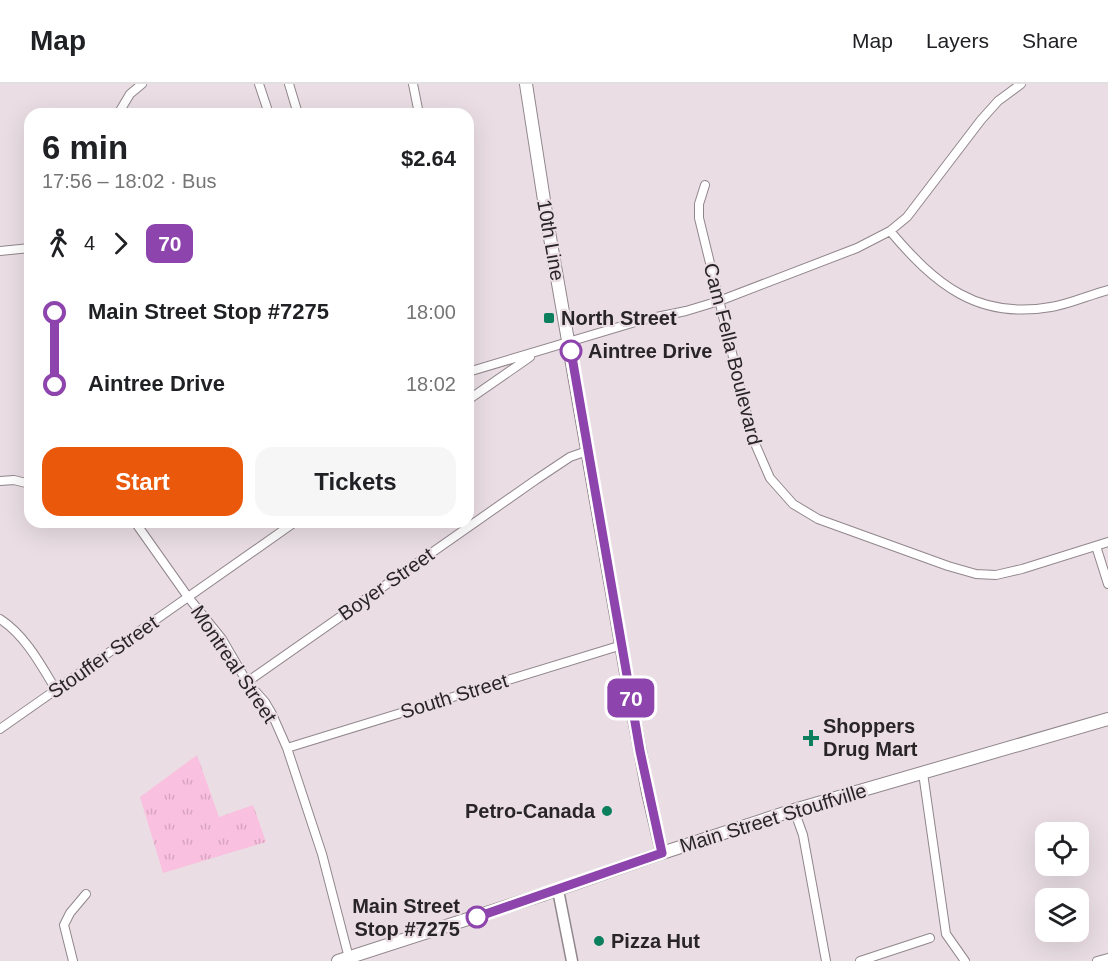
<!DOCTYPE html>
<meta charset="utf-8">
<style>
:root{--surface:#fff;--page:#f6f6f6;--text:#202124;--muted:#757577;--line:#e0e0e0;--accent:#ea580c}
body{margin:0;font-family:Arial,sans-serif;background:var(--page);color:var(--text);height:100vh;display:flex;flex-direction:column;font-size:22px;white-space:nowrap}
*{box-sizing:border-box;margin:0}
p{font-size:20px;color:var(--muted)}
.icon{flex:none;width:33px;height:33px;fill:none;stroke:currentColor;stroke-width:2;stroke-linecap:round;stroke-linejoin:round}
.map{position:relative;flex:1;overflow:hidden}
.side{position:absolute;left:24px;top:24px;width:450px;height:420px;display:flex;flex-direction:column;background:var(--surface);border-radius:18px;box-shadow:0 6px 24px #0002}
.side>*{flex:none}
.badge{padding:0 12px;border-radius:9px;font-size:21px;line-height:39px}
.fabs{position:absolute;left:1035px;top:738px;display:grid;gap:12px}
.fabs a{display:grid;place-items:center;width:54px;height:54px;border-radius:12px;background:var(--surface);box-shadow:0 6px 24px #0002;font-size:30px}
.map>.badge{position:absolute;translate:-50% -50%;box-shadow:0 0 0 3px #fff}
.legs{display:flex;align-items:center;gap:9px;height:66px;padding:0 18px;font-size:20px}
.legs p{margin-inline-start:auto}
.overview{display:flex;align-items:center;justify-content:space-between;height:102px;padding:0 18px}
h1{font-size:33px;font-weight:700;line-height:45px}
.button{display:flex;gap:12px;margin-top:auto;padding:12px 18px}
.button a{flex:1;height:69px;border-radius:18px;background:var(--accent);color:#fff;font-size:24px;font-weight:700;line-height:69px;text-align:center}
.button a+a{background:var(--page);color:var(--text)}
ul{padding:0 18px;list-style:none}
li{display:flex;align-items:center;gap:21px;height:72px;font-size:22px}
li i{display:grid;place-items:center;width:9px;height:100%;margin:0 8px;background:currentColor}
li i::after{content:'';width:15px;height:15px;margin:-8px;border:4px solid;border-radius:50%;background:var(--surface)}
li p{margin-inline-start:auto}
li:first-child i{background:linear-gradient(#0000 50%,currentColor 0)}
li:last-child i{background:linear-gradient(currentColor 50%,#0000 0)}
header{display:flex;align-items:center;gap:36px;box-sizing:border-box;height:84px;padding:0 30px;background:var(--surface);border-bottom:2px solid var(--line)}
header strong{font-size:28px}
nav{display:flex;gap:33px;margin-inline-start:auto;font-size:21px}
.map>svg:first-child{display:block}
</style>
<header>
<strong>Map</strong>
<nav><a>Map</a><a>Layers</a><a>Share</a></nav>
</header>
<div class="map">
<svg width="1108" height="877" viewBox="0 0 1108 877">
<defs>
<pattern id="grass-tufts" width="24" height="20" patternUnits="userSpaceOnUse" patternTransform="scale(1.5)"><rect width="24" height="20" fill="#fac0df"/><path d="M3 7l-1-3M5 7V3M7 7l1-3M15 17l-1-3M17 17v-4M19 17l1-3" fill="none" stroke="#d6a5bf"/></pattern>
</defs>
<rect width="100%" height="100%" fill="#eadee4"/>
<path fill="url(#grass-tufts)" d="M197 671 219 733 253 721 266 758 163 789 140 713Z"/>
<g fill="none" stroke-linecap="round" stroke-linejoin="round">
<defs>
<path id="minor" d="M259 0 269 30
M289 0 298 30
M413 0 419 30
M118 30 130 10 142 0
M705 101 699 120V134L753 355 770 394 793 420 818 435 948 482 976 490 996 491 1022 485 1108 458
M890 147C935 200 977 236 1051 223 1070 220 1089 211 1108 206
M0 167 30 164
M468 288 642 236 686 227 719 217 857 164 890 147 907 133 981 36 998 17 1021 0
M468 316 530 273
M0 397 14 396 30 400
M135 438 188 513 222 555 247 598 265 618 272 630 287 664 322 770 349 874
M1096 462 1108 500
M0 535C25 551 41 581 56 606
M247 598 537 395 570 373 587 367
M0 645 295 438
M287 664 622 561
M923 689 946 850 965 877
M794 726 803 751 826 877
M73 877 64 841 70 829 86 810
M860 877 930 854
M1097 877 1108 874"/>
<path id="tertiary" d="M558 806 572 877"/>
<path id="secondary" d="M526 0 548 142 633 629 648 709 662 769
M338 877 545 810 662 769 794 726 1108 635"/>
</defs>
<use href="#minor" stroke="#91868c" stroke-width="10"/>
<use href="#tertiary" stroke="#91868c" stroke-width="13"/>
<use href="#secondary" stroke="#91868c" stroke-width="14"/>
<use href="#minor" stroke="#fff" stroke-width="8"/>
<use href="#tertiary" stroke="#fff" stroke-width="10"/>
<use href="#secondary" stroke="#fff" stroke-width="12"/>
</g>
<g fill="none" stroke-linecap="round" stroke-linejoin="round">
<defs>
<path id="line-1" d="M477 833 662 769 640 667 571 267"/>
</defs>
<use href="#line-1" stroke="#fff" stroke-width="14"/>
<use href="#line-1" stroke="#8e44ad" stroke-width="9"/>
</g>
<g fill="#0c7f5c" stroke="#eadee4" stroke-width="2">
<rect x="543" y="228" width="12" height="12" rx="3"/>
<path d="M808 645h6v6h6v6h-6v6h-6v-6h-6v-6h6z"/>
<circle cx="607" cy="727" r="6"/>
<circle cx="599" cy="857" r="6"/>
</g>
<g fill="#fff" stroke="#8e44ad" stroke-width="3">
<circle cx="571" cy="267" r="10"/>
<circle cx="477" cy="833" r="10"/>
</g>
<g text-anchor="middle" stroke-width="4.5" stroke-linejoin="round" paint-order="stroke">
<g font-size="20" fill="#292527" stroke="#eadee4">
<text transform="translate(551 156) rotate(80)" y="7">10th Line</text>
<text transform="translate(733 270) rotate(76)" y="7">Cam Fella Boulevard</text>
<text transform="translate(386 500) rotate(-35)" y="7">Boyer Street</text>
<text transform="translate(103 573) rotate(-35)" y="7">Stouffer Street</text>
<text transform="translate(234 580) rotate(56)" y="7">Montreal Street</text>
<text transform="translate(454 612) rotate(-17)" y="7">South Street</text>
<text transform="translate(773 734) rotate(-17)" y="7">Main Street Stouffville</text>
</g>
<g font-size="20" font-weight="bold" fill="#292527" stroke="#eadee4" text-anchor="start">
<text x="561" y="241">North Street</text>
<text x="823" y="649">Shoppers<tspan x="823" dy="23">Drug Mart</tspan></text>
<text x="595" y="734" text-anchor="end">Petro-Canada</text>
<text x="611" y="864">Pizza Hut</text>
</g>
<g font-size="20" font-weight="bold" fill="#292527" stroke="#eadee4" text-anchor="start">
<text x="588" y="274">Aintree Drive</text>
<text x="460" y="829" text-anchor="end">Main Street<tspan x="460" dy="23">Stop #7275</tspan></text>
</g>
</g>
</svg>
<div class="fabs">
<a><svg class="icon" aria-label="locate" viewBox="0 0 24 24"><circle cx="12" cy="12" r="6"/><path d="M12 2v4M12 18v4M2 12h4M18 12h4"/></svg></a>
<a><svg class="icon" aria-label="layers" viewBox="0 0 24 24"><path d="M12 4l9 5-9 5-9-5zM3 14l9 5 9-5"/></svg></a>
</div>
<b class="badge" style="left:631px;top:614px;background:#8e44ad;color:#fff">70</b>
<section class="side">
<div class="overview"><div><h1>6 min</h1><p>17:56 – 18:02 · Bus</p></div><b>$2.64</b></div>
<div class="legs"><svg class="icon" aria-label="walk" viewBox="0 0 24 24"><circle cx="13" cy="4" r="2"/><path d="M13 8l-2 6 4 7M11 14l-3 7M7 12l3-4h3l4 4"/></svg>4<svg class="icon" aria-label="forward" viewBox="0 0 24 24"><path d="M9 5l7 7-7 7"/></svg><b class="badge" style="background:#8e44ad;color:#fff">70</b></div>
<ul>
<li><i style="color:#8e44ad"></i><b>Main Street Stop #7275</b><p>18:00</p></li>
<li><i style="color:#8e44ad"></i><b>Aintree Drive</b><p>18:02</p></li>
</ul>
<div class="button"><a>Start</a><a>Tickets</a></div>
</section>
</div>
